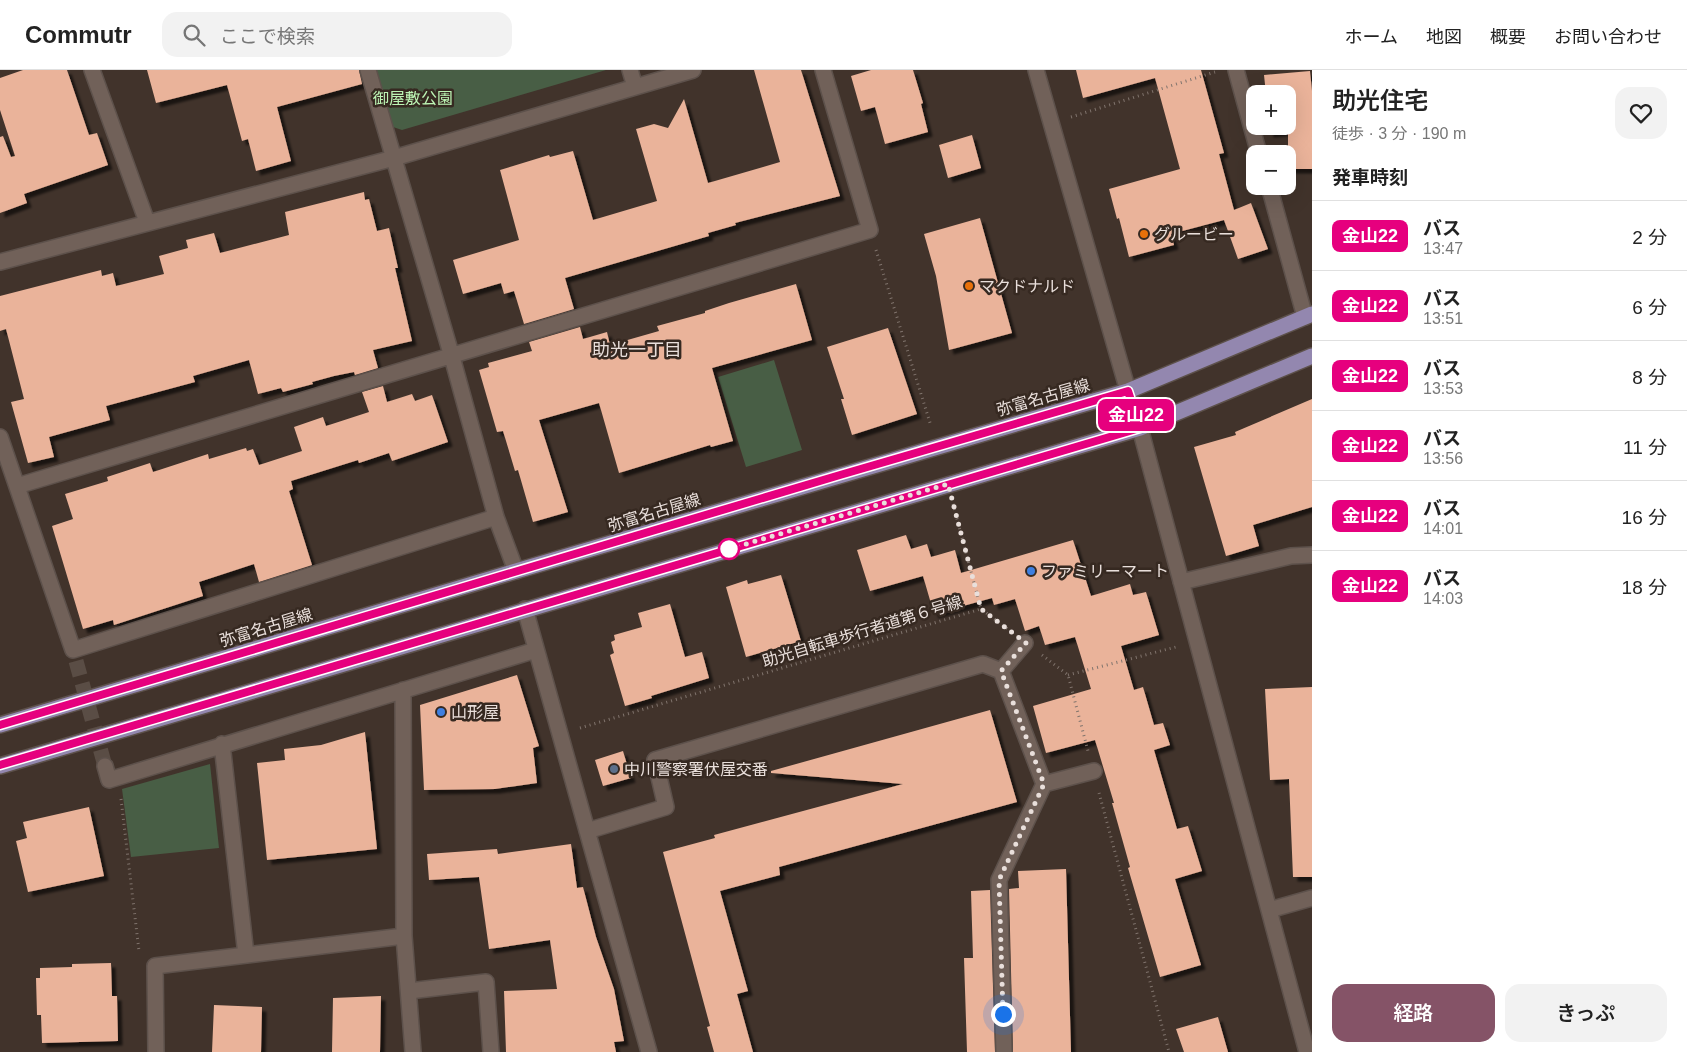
<!DOCTYPE html>
<html lang="ja">
<meta charset="utf-8">
<style>
:root{--surface:#fff;--page:#f2f2f2;--text:#222;--muted:#767676;--line:#e0e0e0;--accent:#855367}
body{margin:0;font-family:Helvetica,"Noto Sans JP",sans-serif;background:var(--page);color:var(--text);height:100vh;display:flex;flex-direction:column;font-size:19px;white-space:nowrap}
*{box-sizing:border-box;margin:0}
p{font-size:16px;color:var(--muted)}
.icon{flex:none;width:28px;height:28px;fill:none;stroke:currentColor;stroke-width:2;stroke-linecap:round;stroke-linejoin:round}
.map{position:relative;flex:1;overflow:hidden}
.panel{display:flex;flex-direction:column;background:var(--surface);width:375px}
.panel>*{flex:none}
.badge{padding:0 10px;border-radius:8px;font-size:18px;line-height:32px}
.buttons{position:absolute;left:1246px;top:15px;display:grid;gap:10px}
.buttons a{display:grid;place-items:center;width:50px;height:50px;border-radius:10px;background:var(--surface);box-shadow:0 5px 20px #0002;font-size:25px}
.you{position:absolute;width:25px;height:25px;margin:-12px;border:4px solid #fff;border-radius:50%;background:#1a73e8;box-shadow:0 0 0 8px #1a73e833}
.map>.badge{position:absolute;translate:-50% -50%;box-shadow:0 0 0 2px #fff}
h2{padding:0 20px;font-size:19px;line-height:45px}
.round{display:grid;place-items:center;flex:none;width:52px;height:52px;border-radius:15px;background:var(--page)}
.overview{display:flex;align-items:center;justify-content:space-between;height:85px;padding:0 20px}
h1{font-size:24px;font-weight:600;line-height:38px}
.button{display:flex;gap:10px;margin-top:auto;padding:10px 20px}
.button a{flex:1;height:58px;border-radius:15px;background:var(--accent);color:#fff;font-size:20px;font-weight:600;line-height:58px;text-align:center}
.button a+a{background:var(--page);color:var(--text)}
ul{padding:0;list-style:none}
li{display:flex;align-items:center;gap:15px;height:70px;padding:0 20px;border-top:1px solid var(--line)}
li div{flex:1}
li b{display:block;font-size:19px}
li em{font-style:normal}
li .badge{min-width:55px;font-weight:700;text-align:center}
header{display:flex;align-items:center;gap:30px;box-sizing:border-box;height:70px;padding:0 25px;background:var(--surface);border-bottom:1px solid var(--line)}
header strong{font-size:24px}
nav{display:flex;gap:28px;margin-inline-start:auto;font-size:18px}
.search{width:350px;height:45px;background:var(--page);display:flex;align-items:center;gap:12px;box-sizing:border-box;padding:0 18px;border-radius:15px;color:var(--muted);font-size:19px}
main{display:flex;flex:1;min-height:0}
.map>svg:first-child{display:block}
</style>
<header>
<strong>Commutr</strong>
<div class="search"><svg class="icon" aria-label="search" viewBox="0 0 24 24"><circle cx="10" cy="10" r="6"/><path d="M15 15l6 6"/></svg>ここで検索</div>
<nav><a>ホーム</a><a>地図</a><a>概要</a><a>お問い合わせ</a></nav>
</header>
<main>
<div class="map">
<svg width="1312" height="982" viewBox="0 0 1312 982">
<defs>
<filter id="shadow"><feDropShadow dx="4.5" dy="4.5" stdDeviation="1" flood-color="#0009"/></filter>
</defs>
<rect width="100%" height="100%" fill="#41332b"/>
<path fill="#485e45" d="M375 0H606L402 60 393 57Z
M774 290 802 380 746 397 718 307Z
M210 694 219 778 131 787 122 719Z"/>
<path fill="#eab39a" filter="url(#shadow)" d="M23 0H67L89 65 97 63 108 95 24 124 27 133 0 143V67L3 66 11 87 15 86 0 40V8Z
M147 0H359L362 14 277 37 291 91 256 101 248 69 242 71 227 15 156 33Z
M754 0H801L840 126 735 153 736 155 708 163 709 166 565 208 574 239 524 254 514 221 504 224 501 213 463 224 453 190 519 170 500 100 549 85 550 87 573 81 593 150 657 131 636 59 654 54 668 58 684 29 708 113 780 92Z
M871 0H913L923 33 921 34 928 62 885 74 875 37 861 41 851 6Z
M1076 0H1201L1224 83 1219 84 1234 140 1251 133 1268 179 1238 189 1224 150 1171 164 1174 175 1129 187 1119 148 1117 149 1109 119 1180 99 1155 8 1083 28Z
M1310 1 1312 21V99H1288V61L1269 63V56H1288V24H1266L1264 5Z
M972 65 981 98 948 108 939 75Z
M364 122 365 130 369 129 377 161 389 158 398 198H395L412 271 373 280 378 298 355 305 354 302 334 306 312 312 313 314 283 322 281 318 258 324 249 290 193 306 195 312 106 336 110 350 49 367 54 387 28 393 11 332 24 329 6 259 0 261V226L101 200 102 206 113 203 116 216 164 204 159 186 188 178 186 170 214 163 220 183 289 165 285 142Z
M980 148 1012 263 949 280 936 206 924 164Z
M796 214 812 270 712 298 733 371 711 377 710 375 619 403 599 333 539 350 568 442 533 452 518 400 515 401 503 361 497 362 479 300 489 297 488 293 532 281 529 272 580 257 583 269 607 262 610 275 659 261 657 256 705 243V241L729 233Z
M888 258 917 344 852 365 841 329H844L827 277Z
M383 316 387 332 412 324 415 331 432 325 448 372 392 391 389 383 359 393 358 390 291 411 293 419 289 421 312 495 259 512 254 494 199 512 203 526 114 555 113 550 83 559 52 456 73 449 65 424 108 411 107 407 150 393 153 402 208 384 209 389 246 378 247 381 253 379 259 395 302 381 294 357 323 347 326 356 369 342 362 322Z
M1312 329V437L1253 455 1259 476 1226 486 1194 377 1236 365 1235 362Z
M906 465 911 479 927 474 931 487 955 480 961 503 1073 470 1091 526 1130 514 1133 525 1146 522 1159 565 1121 576 1134 620 1143 617 1154 655 1163 653 1170 675 1154 680 1177 759 1188 756 1202 801 1175 809 1201 895 1160 907 1128 798 1130 797 1112 733H1114L1095 670 1046 683 1033 636 1091 619 1075 567 1045 575 1039 556 1025 561 1015 529 994 535 992 528 934 544 923 506 870 521 857 480Z
M781 505 801 571 746 587 726 517 747 510 748 514Z
M670 534 685 587 702 582 709 608 651 626 652 628 625 636 610 585 614 583 611 572 615 570 614 565 642 557 638 543Z
M517 605 539 676 533 678 537 713 495 719 424 720 420 635Z
M1312 617V807H1293L1289 709 1270 710 1265 619Z
M990 640 1017 732 779 797 780 805 720 821 748 921 737 924 753 982H714L707 957 710 956 663 782 715 768 714 765 903 714 771 703V701Z
M365 662 377 779 267 790 257 693 285 690 284 679 321 675Z
M623 681 631 708 603 716 595 690Z
M89 737 104 806 28 822 16 771 27 768 23 752Z
M571 774 577 818 583 817 596 867 614 919 624 971 614 972 616 982H506L504 921 557 919 550 870 489 879 479 807 429 810 427 784 497 779 498 784Z
M1066 799 1071 982H1013L1009 819 1019 818 1018 801Z
M990 820 995 982H967L964 888H973L971 821Z
M111 893 112 926H117L118 971 42 973 41 945H37L36 908H40V898L72 897V894Z
M381 926 380 982H332L333 928Z
M214 935 262 937 261 982H212Z
M1218 947 1228 982H1184L1176 959Z"/>
<g fill="none" stroke-linecap="round" stroke-linejoin="round">
<path stroke="#5a4d45" stroke-width="15" stroke-dasharray="15 8" stroke-linecap="butt" d="M76 591 105 696"/>
<defs>
<path id="minor" d="M92 0 147 152
M368 0 452 287 496 447 516 501
M630 0 635 17
M1036 0 1128 321 1140 358 1307 982
M1236 0 1259 84
M1269 116 1305 247
M0 192 394 88 693 0
M0 367 73 580 496 447
M17 416 870 160 823 0
M1181 512 1291 486 1312 485
M525 539 649 982
M1001 601 1025 573
M403 620 404 866 413 982
M222 674 246 885
M105 696 109 710 536 580
M1044 714 1094 701
M587 761 666 737 655 690 983 594 1001 601 1044 714 999 810 1004 982
M1269 840 1312 828
M409 921 486 912 491 982
M156 982 155 896 404 866"/>
<path id="major" d="M0 655 516 501 1128 321 1312 244
M0 696 1140 358 1312 286"/>
</defs>
<use href="#minor" stroke="#5d514b" stroke-width="18"/>
<use href="#major" stroke="#5d514b" stroke-width="18"/>
<path stroke="#80746d" stroke-width="3" stroke-dasharray="1 4" stroke-linecap="butt" d="M1071 47 1215 2
M876 180 931 356
M953 434 981 539
M1042 585 1068 605 1088 681
M1068 605 1176 577
M580 658 981 539 1009 560
M1099 723 1169 982
M121 729 139 881"/>
<use href="#minor" stroke="#716159" stroke-width="15"/>
<use href="#major" stroke="#9387af" stroke-width="15"/>
</g>
<g fill="none" stroke-linecap="round" stroke-linejoin="round">
<defs>
<path id="line" d="M0 655 840 405 1128 321 1140 358 0 695"/>
</defs>
<use href="#line" stroke="#fff" stroke-width="11"/>
<use href="#line" stroke="#e6007e" stroke-width="8"/>
<path stroke="#e9dfdb" stroke-width="5" stroke-dasharray="0 9" d="M729 479 948 414 981 539 1026 573 1001 601 1044 714 999 810 1003 944"/>
</g>
<g fill="#e8710a" stroke="#362921" stroke-width="2">
<circle cx="1144" cy="164" r="5"/>
<circle cx="969" cy="216" r="5"/>
</g>
<circle fill="#fff" stroke="#e6007e" stroke-width="2.5" cx="729" cy="479" r="10"/>
<g fill="#3f7fe0" stroke="#362921" stroke-width="2">
<circle cx="1031" cy="501" r="5"/>
<circle cx="441" cy="642" r="5"/>
</g>
<circle fill="#5c6f8a" stroke="#362921" stroke-width="2" cx="614" cy="699" r="5"/>
<g text-anchor="middle" stroke-width="5" stroke-linejoin="round" paint-order="stroke">
<g font-size="16" fill="#bcf4b4" stroke="#362921">
<text x="413" y="34">御屋敷公園</text>
</g>
<g font-size="16" fill="#e9dfdb" stroke="#362921" text-anchor="start">
<text x="1154" y="170">グルービー</text>
<text x="979" y="222">マクドナルド</text>
<text x="1041" y="507">ファミリーマート</text>
<text x="451" y="648">山形屋</text>
<text x="624" y="705">中川警察署伏屋交番</text>
</g>
<g font-size="16" fill="#e9dfdb" stroke="#362921">
<text transform="translate(1043 327) rotate(-16)" y="6">弥富名古屋線</text>
<text transform="translate(654 442) rotate(-17)" y="6">弥富名古屋線</text>
<text transform="translate(266 557) rotate(-17)" y="6">弥富名古屋線</text>
<text transform="translate(862 561) rotate(-17)" y="6">助光自転車歩行者道第６号線</text>
</g>
<g font-size="18" fill="#e9dfdb" stroke="#362921">
<text x="637" y="286">助光一丁目</text>
</g>
</g>
</svg>
<div class="buttons">
<a>+</a>
<a>−</a>
</div>
<div class="you" style="left:1003px;top:944px"></div>
<b class="badge" style="left:1136px;top:345px;background:#e6007e;color:#fff">金山22</b>
</div>
<section class="panel">
<div class="overview"><div><h1>助光住宅</h1><p>徒歩 · 3 分 · 190 m</p></div><a class="round"><svg class="icon" aria-label="heart" viewBox="0 0 24 24"><path d="M12 20l-8-8c-3-5 5-10 8-4 3-6 11-1 8 4z"/></svg></a></div>
<h2>発車時刻</h2>
<ul>
<li><span class="badge" style="background:#e6007e;color:#fff">金山22</span><div><b>バス</b><p>13:47</p></div><em>2 分</em></li>
<li><span class="badge" style="background:#e6007e;color:#fff">金山22</span><div><b>バス</b><p>13:51</p></div><em>6 分</em></li>
<li><span class="badge" style="background:#e6007e;color:#fff">金山22</span><div><b>バス</b><p>13:53</p></div><em>8 分</em></li>
<li><span class="badge" style="background:#e6007e;color:#fff">金山22</span><div><b>バス</b><p>13:56</p></div><em>11 分</em></li>
<li><span class="badge" style="background:#e6007e;color:#fff">金山22</span><div><b>バス</b><p>14:01</p></div><em>16 分</em></li>
<li><span class="badge" style="background:#e6007e;color:#fff">金山22</span><div><b>バス</b><p>14:03</p></div><em>18 分</em></li>
</ul>
<div class="button"><a>経路</a><a>きっぷ</a></div>
</section>
</main>
